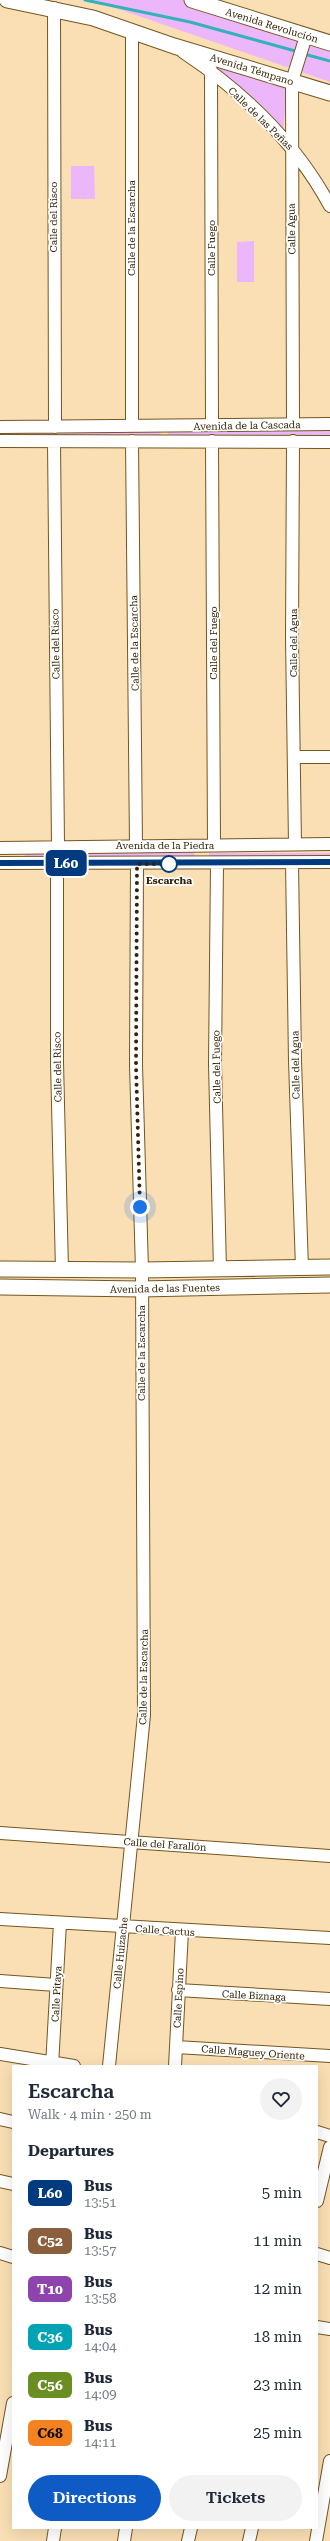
<!DOCTYPE html>
<meta charset="utf-8">
<style>
:root{--surface:#fff;--page:#f2f2f3;--text:#1f2937;--muted:#747a83;--accent:#0e5bc5}
body{margin:0;font-family:"Roboto Serif",serif;background:var(--page);color:var(--text);height:100vh;display:flex;flex-direction:column;font-size:15px;white-space:nowrap}
*{box-sizing:border-box;margin:0}
p{font-size:13px;color:var(--muted)}
.icon{flex:none;width:22px;height:22px;fill:none;stroke:currentColor;stroke-width:2;stroke-linecap:round;stroke-linejoin:round}
.map{position:relative;flex:1;overflow:hidden}
.panel{position:absolute;left:12px;top:2065px;width:306px;height:464px;display:flex;flex-direction:column;background:var(--surface);border-radius:0px;box-shadow:0 4px 16px #0002}
.panel>*{flex:none}
.badge{padding:0 8px;border-radius:6px;font-size:14px;line-height:26px}
.you{position:absolute;width:20px;height:20px;margin:-10px;border:3px solid #fff;border-radius:50%;background:#1a73e8;box-shadow:0 0 0 6px #1a73e833}
.map>.badge{position:absolute;translate:-50% -50%;box-shadow:0 0 0 2px #fff}
h2{padding:0 16px;font-size:15px;line-height:36px}
.round{display:grid;place-items:center;flex:none;width:42px;height:42px;border-radius:21px;background:var(--page)}
.summary{display:flex;align-items:center;justify-content:space-between;height:68px;padding:0 16px}
h1{font-size:19px;font-weight:600;line-height:30px}
.action{display:flex;gap:8px;margin-top:auto;padding:8px 16px}
.action a{flex:1;height:46px;border-radius:24px;background:var(--accent);color:#fff;font-size:16px;font-weight:600;line-height:46px;text-align:center}
.action a+a{background:var(--page);color:var(--text)}
ul{padding:0;list-style:none}
li{display:flex;align-items:center;gap:12px;height:48px;padding:0 16px}
li div{flex:1}
li b{display:block;font-size:15px}
li em{font-style:normal}
li .badge{min-width:44px;font-weight:700;text-align:center}
.map>svg:first-child{display:block}
</style>
<div class="map">
<svg width="330" height="2541" viewBox="0 0 330 2541">
<rect width="100%" height="100%" fill="#fadfb4"/>
<path fill="#ecb7fa" d="M80 0H184L330 43V82L101 3Z
M197 55 288 81 283 131 216 68Z
M71 166H94L95 199H71Z
M254 241V282H237V242Z
M0 429H160L161 436 0 437Z
M330 430V436L168 437V431Z
M194 852 195 860 25 861V853Z
M209 853H330V859L209 862Z"/>
<g fill="none" stroke-linecap="round" stroke-linejoin="round">
<path stroke="#35b2b7" stroke-width="3" d="M85 0 190 22 299 52
M304 54 330 61"/>
<defs>
<path id="minor" d="M54 8 55 427
M132 31V424
M183 52C242 91 296 143 330 206
M211 70 212 425
M293 424 292 81 306 36
M0 427 330 424
M0 441 330 442
M132 441 136 846
M212 441 214 845
M293 441 292 638 295 844
M54 442 58 846
M294 757H330
M0 848 330 844
M0 863 330 862
M57 863V1062L62 1270
M292 863 295 1061 302 1268
M217 864 215 1064 220 1270
M0 1833 330 1856
M0 1919 330 1938
M0 1981 56 1985
M178 1990 330 1999
M176 2047 330 2056
M0 2054 74 2066
M52 2066 60 1923
M109 2066 144 1715 142 1270 136 1065 137 864
M175 2066 182 1931
M0 2119 13 2122
M317 2132 330 2136
M0 2181 13 2184
M317 2201 330 2147
M0 2253 13 2257
M317 2254 330 2258
M317 2327 330 2329
M0 2476 13 2403
M53 2541 55 2528
M124 2541 126 2528
M188 2541 191 2528
M249 2541 252 2528
M316 2541 330 2461"/>
<path id="major" d="M7 0 93 18 174 46 330 93
M192 0 330 43
M0 1269 142 1270 330 1267
M0 1287 141 1289 330 1285"/>
</defs>
<use href="#minor" stroke="#75561e" stroke-width="14"/>
<use href="#major" stroke="#75561e" stroke-width="17"/>
<use href="#minor" stroke="#fff" stroke-width="12"/>
<use href="#major" stroke="#fff" stroke-width="15"/>
</g>
<g fill="none" stroke-linecap="round" stroke-linejoin="round">
<defs>
<path id="line" d="M0 863 330 862"/>
</defs>
<use href="#line" stroke="#fff" stroke-width="9"/>
<use href="#line" stroke="#003b80" stroke-width="6"/>
<path stroke="#342304" stroke-width="4" stroke-dasharray="0 7.2" d="M140 1207 136 1065 137 864H169"/>
</g>
<circle fill="#fff" stroke="#003b80" stroke-width="2" cx="169" cy="864" r="8"/>
<g text-anchor="middle" stroke-width="3.5" stroke-linejoin="round" paint-order="stroke">
<g font-size="10" fill="#342304" stroke="#fff">
<text transform="translate(272 25) rotate(17)" y="4">Avenida Revolución</text>
<text transform="translate(252 69) rotate(17)" y="4">Avenida Témpano</text>
<text transform="translate(261 118) rotate(44)" y="4">Calle de las Peñas</text>
<text transform="translate(53 217) rotate(-90)" y="4">Calle del Risco</text>
<text transform="translate(131 228) rotate(-90)" y="4">Calle de la Escarcha</text>
<text transform="translate(291 229) rotate(-91)" y="4">Calle Agua</text>
<text transform="translate(211 248) rotate(-90)" y="4">Calle Fuego</text>
<text transform="translate(247 425) rotate(-1)" y="4">Avenida de la Cascada</text>
<text transform="translate(134 643) rotate(-91)" y="4">Calle de la Escarcha</text>
<text transform="translate(213 643) rotate(-90)" y="4">Calle del Fuego</text>
<text transform="translate(293 643) rotate(-90)" y="4">Calle del Agua</text>
<text transform="translate(55 644) rotate(-91)" y="4">Calle del Risco</text>
<text x="165" y="849">Avenida de la Piedra</text>
<text transform="translate(295 1065) rotate(-91)" y="4">Calle del Agua</text>
<text transform="translate(57 1067) rotate(-91)" y="4">Calle del Risco</text>
<text transform="translate(216 1067) rotate(-91)" y="4">Calle del Fuego</text>
<text transform="translate(165 1288) rotate(-1)" y="4">Avenida de las Fuentes</text>
<text transform="translate(141 1353) rotate(-90)" y="4">Calle de la Escarcha</text>
<text transform="translate(143 1677) rotate(-89)" y="4">Calle de la Escarcha</text>
<text transform="translate(165 1844) rotate(4)" y="4">Calle del Farallón</text>
<text transform="translate(165 1930) rotate(4)" y="4">Calle Cactus</text>
<text transform="translate(120 1953) rotate(-84)" y="4">Calle Huizache</text>
<text transform="translate(56 1994) rotate(-87)" y="4">Calle Pitaya</text>
<text transform="translate(254 1995) rotate(3)" y="4">Calle Biznaga</text>
<text transform="translate(178 1998) rotate(-87)" y="4">Calle Espino</text>
<text transform="translate(253 2052) rotate(4)" y="4">Calle Maguey Oriente</text>
</g>
<g font-size="10" font-weight="bold" fill="#342304" stroke="#fff">
<text x="169" y="884">Escarcha</text>
</g>
</g>
</svg>
<div class="you" style="left:140px;top:1207px"></div>
<b class="badge" style="left:66px;top:863px;background:#003b80;color:#fff">L60</b>
<section class="panel">
<div class="summary"><div><h1>Escarcha</h1><p>Walk · 4 min · 250 m</p></div><a class="round"><svg class="icon" aria-label="heart" viewBox="0 0 24 24"><path d="M12 20l-8-8c-3-5 5-10 8-4 3-6 11-1 8 4z"/></svg></a></div>
<h2>Departures</h2>
<ul>
<li><span class="badge" style="background:#003b80;color:#fff">L60</span><div><b>Bus</b><p>13:51</p></div><em>5 min</em></li>
<li><span class="badge" style="background:#8b5e3c;color:#fff">C52</span><div><b>Bus</b><p>13:57</p></div><em>11 min</em></li>
<li><span class="badge" style="background:#8e44ad;color:#fff">T10</span><div><b>Bus</b><p>13:58</p></div><em>12 min</em></li>
<li><span class="badge" style="background:#00a3b4;color:#fff">C36</span><div><b>Bus</b><p>14:04</p></div><em>18 min</em></li>
<li><span class="badge" style="background:#6b8e23;color:#fff">C56</span><div><b>Bus</b><p>14:09</p></div><em>23 min</em></li>
<li><span class="badge" style="background:#f58220;color:#111">C68</span><div><b>Bus</b><p>14:11</p></div><em>25 min</em></li>
</ul>
<div class="action"><a>Directions</a><a>Tickets</a></div>
</section>
</div>
